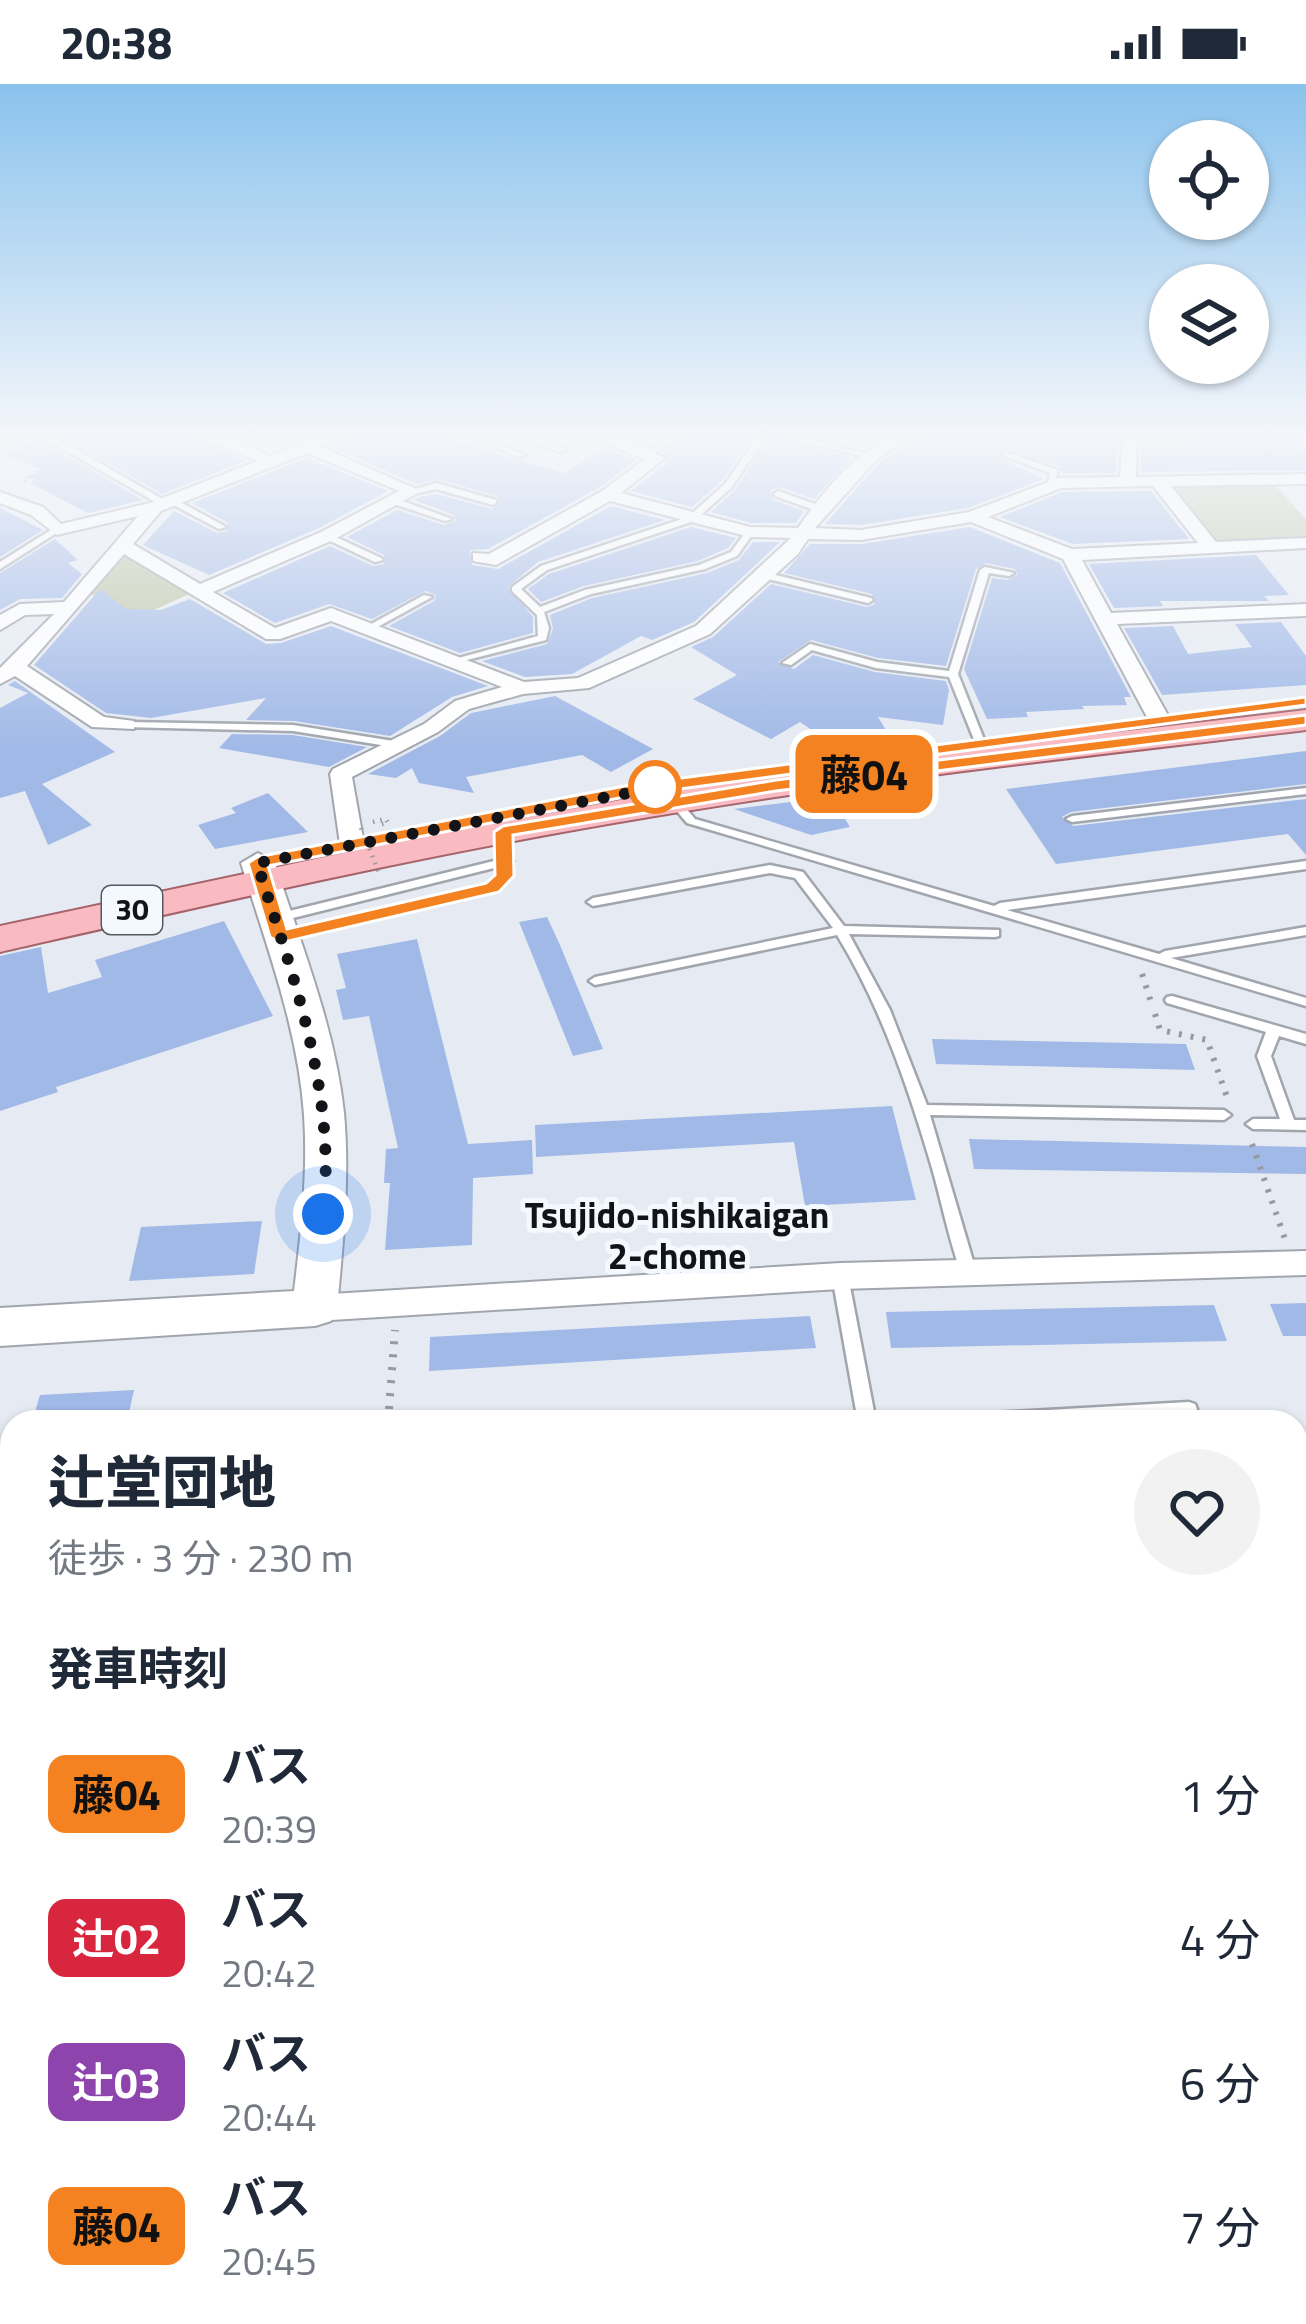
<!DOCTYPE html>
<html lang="ja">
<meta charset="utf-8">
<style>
:root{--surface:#fff;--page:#f2f2f3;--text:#1f2937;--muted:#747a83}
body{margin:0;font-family:"Titillium Web","Noto Sans JP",sans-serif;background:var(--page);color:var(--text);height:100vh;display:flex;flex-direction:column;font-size:45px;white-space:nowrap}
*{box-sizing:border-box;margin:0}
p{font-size:39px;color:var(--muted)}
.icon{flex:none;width:66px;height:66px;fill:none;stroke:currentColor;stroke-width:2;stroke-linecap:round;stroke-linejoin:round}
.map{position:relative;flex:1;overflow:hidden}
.drawer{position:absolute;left:0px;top:1326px;width:1308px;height:915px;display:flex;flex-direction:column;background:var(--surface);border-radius:36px 36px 0 0;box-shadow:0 3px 9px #0004}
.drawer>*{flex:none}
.badge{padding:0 24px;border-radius:18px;font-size:42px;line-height:78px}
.controls{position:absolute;left:1149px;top:36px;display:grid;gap:24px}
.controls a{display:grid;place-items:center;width:120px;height:120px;border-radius:50%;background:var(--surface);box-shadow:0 3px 9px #0004;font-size:60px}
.you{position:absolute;width:60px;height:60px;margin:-30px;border:9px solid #fff;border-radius:50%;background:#1a73e8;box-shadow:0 0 0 18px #1a73e833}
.map>.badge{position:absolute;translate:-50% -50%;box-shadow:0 0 0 6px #fff}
h2{padding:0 48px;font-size:45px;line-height:108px}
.round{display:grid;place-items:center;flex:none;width:126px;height:126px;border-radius:63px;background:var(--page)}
.summary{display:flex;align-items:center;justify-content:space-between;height:204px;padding:0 48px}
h1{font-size:57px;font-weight:800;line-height:90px}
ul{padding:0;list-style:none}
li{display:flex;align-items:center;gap:36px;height:144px;padding:0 48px}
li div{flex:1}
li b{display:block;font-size:45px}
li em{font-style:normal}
li .badge{min-width:132px;font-weight:700;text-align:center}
.status{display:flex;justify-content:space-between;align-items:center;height:84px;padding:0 60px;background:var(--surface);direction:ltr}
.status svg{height:33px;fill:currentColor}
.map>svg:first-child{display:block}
</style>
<div class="status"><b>20:38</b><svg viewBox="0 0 49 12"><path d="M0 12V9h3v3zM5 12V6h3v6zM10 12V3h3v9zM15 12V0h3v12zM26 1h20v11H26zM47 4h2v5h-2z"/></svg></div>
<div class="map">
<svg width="1306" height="2240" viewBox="0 0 1306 2240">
<rect width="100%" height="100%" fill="#e6ebf3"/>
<path fill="#bcc4a4" d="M1273 399 1306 435V456L1215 461 1169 402Z
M121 467 196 507 134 535 88 508Z"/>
<path fill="#a1b9e7" d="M61 352H195L245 377 162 410Z
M347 352H438L563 389 606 365 636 376 600 403 488 465 470 466 472 481 498 485 611 422 665 436 538 478 508 503 533 533V549L460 569 389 542 434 517 436 511 425 507 372 535 329 520 275 539 223 509 330 462 373 482 384 480V471L347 453 397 426 444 441 456 437 454 431 414 416 419 413 436 410 492 425 501 419 497 412 437 395 416 400 332 363Z
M688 352H753L722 397 692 423 631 407 668 378 664 369Z
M770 352 852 374 814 415 780 403 771 406 773 416 804 427 796 439H751L711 428 735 406Z
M922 352H1117L1116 389H1062L1059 382 1002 364 1003 376 1044 395 968 424 861 441 825 440 880 378Z
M1283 353 1292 354 1306 370V386L1141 388V362H1184L1195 355Z
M31 359 51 363 143 416 88 429 30 399 35 395 25 394 41 386 5 370Z
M307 374 388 407 319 444 209 491 143 461 174 427 217 449 227 447 228 439 192 419Z
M1151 407 1189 455 1073 460 1000 433 1062 408Z
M0 424 43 446 0 473Z
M691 443 736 454 728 464 698 477 584 502 541 518 528 505 549 490Z
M970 443 1060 479 1131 613H1124L1127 621 1082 622 1084 625 1026 628 1028 633 987 635 964 585 992 494 1008 496 1018 490 1015 485 986 479 976 485 946 582 878 574 811 556 778 578 794 585 813 571 875 588 946 597 949 606 943 641 878 633 889 651 836 658 829 645 818 650 800 638 771 655 693 615 737 591 691 563 713 553 771 500 867 523 875 520 872 510 784 489 810 460H862Z
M55 455 78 476 68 479 82 490 62 514 20 515 0 526V489Z
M753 458H780L694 538 652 556 641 552 572 590 525 593 482 577 547 560 553 545 550 531 592 514 707 489 739 476Z
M1256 471 1289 511 1264 512 1269 517H1160L1163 522 1114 524 1089 480Z
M100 505 126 525 161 526 190 515 266 560 281 559 331 542 488 602 452 613 390 652 294 637 246 636 266 614 151 634 106 629 34 581Z
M1281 538 1306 572V601L1162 611 1124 544 1173 542 1188 570 1252 563 1235 540Z
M15 597 115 668 42 700 92 741 48 761 25 707 0 714V624L28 609 8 601Z
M555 612 653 665 611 688 582 671 466 693 474 709 419 699 412 684 396 694 368 690 440 652 471 629Z
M232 650 293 651 367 663 329 683 219 664Z
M1306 667V700L1071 728 1062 733 1073 742 1306 715V771L1288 750 1056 780 1006 705Z
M268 709 308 748 215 765 198 741 236 729 231 724Z
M832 713 850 743 811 751 734 725Z
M547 833 560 861 603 965 573 972 519 838Z
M224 837 273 932 56 1003 58 1008 0 1027V872L41 863 48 909 102 893 95 876Z
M417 855 468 1060 532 1056 533 1090 473 1094 472 1161 385 1166 390 1099H384L386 1065 398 1064 369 932 343 936 336 906 346 904 337 870Z
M932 955 1186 960 1195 986 936 980Z
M892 1022 916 1116 805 1122 794 1058 536 1073 535 1041Z
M969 1055 1306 1063V1090L974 1085Z
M262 1137 254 1190 129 1197 141 1143Z
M1306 1219V1252H1283L1270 1220Z
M1214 1221 1227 1257 891 1264 886 1228Z
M810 1232 816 1264 429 1287 430 1253Z
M134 1306 127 1338H32L40 1311Z"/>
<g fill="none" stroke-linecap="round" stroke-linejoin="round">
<defs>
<path id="lane" d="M37 352 58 355 164 416 165 413H171L226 443 219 445 166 417 165 420H159L53 359 34 356 33 354Z
M468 352H478L526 371 519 373Z
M518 352H529L566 366 559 368Z
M675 352H684L650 372 643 370Z
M758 352H766L731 404 694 437 547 486 521 505 540 523 585 506 699 481 731 468 747 446H753L754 448 737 472 705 485 591 510 544 528 549 544 546 556 455 579V575L538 552 537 531 512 507V503L541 482 688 433 725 400Z
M778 352H791L875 372 871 374Z
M1005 368 1058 386 1056 394 1063 399 1059 402 1048 397 1050 389 1005 372Z
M436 399 496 416 497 418 493 421 436 405 413 410 409 407Z
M778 407 823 423 824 425 817 427 775 412 774 410Z
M391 415H397L452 435 445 437 391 419Z
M54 444 61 446 0 485V478Z
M327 449 381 474 383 476 375 478 324 454 323 452Z
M985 483 1014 489 1009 492 989 489 958 590 985 658 984 660 975 658 949 593 876 584 812 566 791 581 782 579 810 560 877 578 949 587 980 486Z
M767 489 871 514 873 516 868 519 764 494V490Z
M424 511 432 513 372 546 364 544Z
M127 638 293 641 400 658 405 661 400 664 293 647 123 643V639Z
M1306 704V710L1072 738 1066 735 1072 732Z
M675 715 679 716 695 735 994 822 1000 819 1306 777V785L1007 826 1159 870 1165 867 1306 843V851L1171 874 1306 914V922L687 739 669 718Z
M503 745 509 748V774L513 777 510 780V792L497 806 281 857 275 853 281 849 489 800 498 791V783L277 838 271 834 277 830 498 776 497 748Z
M770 781 803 788 844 842 999 846V852L995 853 849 850 890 926 927 1021 1224 1026 1231 1031 1224 1036 930 1031 976 1187 974 1191H962C949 1157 942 1119 932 1084 908 1003 881 923 837 851L595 901 589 897 595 893 833 844 795 794 770 789 593 822 587 818 593 814Z
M1172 912 1306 950V960L1279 952 1271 972 1294 1036H1306V1046L1253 1045 1246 1040 1253 1035H1280L1257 972 1266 948 1167 919 1165 916 1167 913Z
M840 1186 846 1188 848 1192 876 1338H858L832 1192 834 1188Z
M1189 1318 1195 1320 1197 1325 1195 1330 1189 1332 1088 1338H948L951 1333 957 1331Z
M12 1538V1556L0 1557V1539Z
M1306 1691V1711L1296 1712V1692Z
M12 1749V1769L0 1770V1750Z
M1306 1932V1954L1296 1955V1933Z
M0 2000H12V2024H0Z"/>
<path id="street" d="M199 352H220L271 372 322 352H343L321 363 421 407 333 456 213 508 275 544 331 524 524 598 578 594 696 542 791 454 750 453 610 417 496 481 473 477V469L489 470 602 407 645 375 600 358V352H621L665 374 621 409 750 443 798 444C823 408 864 352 912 352L877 375 815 444 861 446 969 428 1059 394 1120 393 1123 352H1192L1184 357 1137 358 1136 393 1306 390V400L1171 402 1216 458 1306 454V464L1082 476 1111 529 1306 520V532L1117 540 1170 635 1159 641 1148 635 1063 475 971 438 861 456 808 455 798 470 710 550 589 604 523 610 469 625 438 648 352 693 364 760 352 767 340 760 330 690 333 685 424 640 455 617 502 603 331 537 280 555H266L124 470 27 582 104 633 134 637V645L92 643 15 592 0 600V584L54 530 25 531 0 546V531L20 520 64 518 138 432 57 451 31 431 0 419V408L43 423 61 440 150 419 257 377ZM307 369 399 407 321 448 200 500 133 460 161 427ZM1153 402 1198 459 1072 465 988 433 1061 404Z
M1306 1167V1191L840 1205 315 1237 304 1233 299 1224 304 1215 315 1211 840 1179Z"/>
<path id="secondary" d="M258 769 275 779C301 861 335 943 344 1029 350 1094 343 1160 337 1224L331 1237 315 1242 0 1262V1224L294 1207C301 1149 308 1090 304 1031 298 944 266 861 241 779Z"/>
<path id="primary" d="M1306 626V646C1087 672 867 696 649 733 431 769 216 819 0 868V842L419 753 653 710 932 670Z"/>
</defs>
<use href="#lane" stroke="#a1a5ad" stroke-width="5"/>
<use href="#street" stroke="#a1a5ad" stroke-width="4"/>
<use href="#secondary" stroke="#a1a5ad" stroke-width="4"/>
<use href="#primary" stroke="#a6636b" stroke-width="4"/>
<path stroke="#96999f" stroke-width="3" stroke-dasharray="1.5 6" stroke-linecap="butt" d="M25 398 50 374"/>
<path stroke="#96999f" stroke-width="4.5" stroke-dasharray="1.5 6" stroke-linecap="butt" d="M373 738 386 735 388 739 377 741"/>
<path stroke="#96999f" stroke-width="6" stroke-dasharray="3 9" stroke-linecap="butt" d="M1142 890 1151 918
M1155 930 1160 946 1207 956 1227 1013
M1252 1060 1285 1155"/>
<path stroke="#96999f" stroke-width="8" stroke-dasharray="3 10" stroke-linecap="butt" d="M388 1338 395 1246"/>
<use href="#lane" fill="#fff" fill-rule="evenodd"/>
<use href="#street" fill="#fff" fill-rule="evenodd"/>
<use href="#secondary" fill="#fff" fill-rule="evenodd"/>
<use href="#primary" fill="#f9bbc1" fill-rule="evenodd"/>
<path stroke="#96999f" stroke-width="4.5" stroke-dasharray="1.5 6" stroke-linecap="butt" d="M361 744 379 789"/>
</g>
<linearGradient id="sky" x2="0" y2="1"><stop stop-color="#8ac2ed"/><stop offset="0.53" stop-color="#f4f6fa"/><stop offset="1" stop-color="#f4f6fa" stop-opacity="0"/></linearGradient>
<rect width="1306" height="665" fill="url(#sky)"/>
<path fill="#f58220" stroke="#fff" stroke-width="3" d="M1306 613V621L635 711 268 782 287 845 486 799 495 791 494 748 503 742 776 696 1306 631V641L776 707 513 751 514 792 499 808 280 859 270 853 248 779 257 773 635 700Z"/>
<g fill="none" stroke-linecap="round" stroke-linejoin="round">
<path stroke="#131417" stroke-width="12" stroke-dasharray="0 21.6" d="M323 1130C337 1010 293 892 257 779L660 703H655"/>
</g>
<circle fill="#fff" stroke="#f58220" stroke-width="6" cx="655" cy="703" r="24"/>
<g text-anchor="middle" stroke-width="10" stroke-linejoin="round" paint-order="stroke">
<rect fill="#f4f8ff" stroke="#56585d" stroke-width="3" x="102" y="802" width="60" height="48" rx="9"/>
<g font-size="30" font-weight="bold" fill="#131417">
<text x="132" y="836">30</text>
</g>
<g font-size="36" font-weight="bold" fill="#131417" stroke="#f4f8ff">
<text x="677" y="1144">Tsujido-nishikaigan<tspan x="677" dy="41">2-chome</tspan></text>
</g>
</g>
</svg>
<div class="controls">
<a><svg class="icon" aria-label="locate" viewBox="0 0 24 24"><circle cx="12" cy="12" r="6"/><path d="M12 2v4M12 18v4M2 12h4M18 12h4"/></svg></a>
<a><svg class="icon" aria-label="layers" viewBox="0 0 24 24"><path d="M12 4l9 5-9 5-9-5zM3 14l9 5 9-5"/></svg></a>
</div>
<div class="you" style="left:323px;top:1130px"></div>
<b class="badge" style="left:864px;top:690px;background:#f58220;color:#111">藤04</b>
<section class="drawer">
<div class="summary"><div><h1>辻堂団地</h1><p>徒歩 · 3 分 · 230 m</p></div><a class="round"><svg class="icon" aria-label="heart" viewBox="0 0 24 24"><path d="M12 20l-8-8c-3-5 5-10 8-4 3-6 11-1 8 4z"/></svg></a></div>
<h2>発車時刻</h2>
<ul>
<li><span class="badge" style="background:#f58220;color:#111">藤04</span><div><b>バス</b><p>20:39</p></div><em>1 分</em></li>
<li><span class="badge" style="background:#d7263d;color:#fff">辻02</span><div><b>バス</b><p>20:42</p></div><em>4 分</em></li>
<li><span class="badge" style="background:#8e44ad;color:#fff">辻03</span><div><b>バス</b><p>20:44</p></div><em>6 分</em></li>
<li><span class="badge" style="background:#f58220;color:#111">藤04</span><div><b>バス</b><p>20:45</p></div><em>7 分</em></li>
</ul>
</section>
</div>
